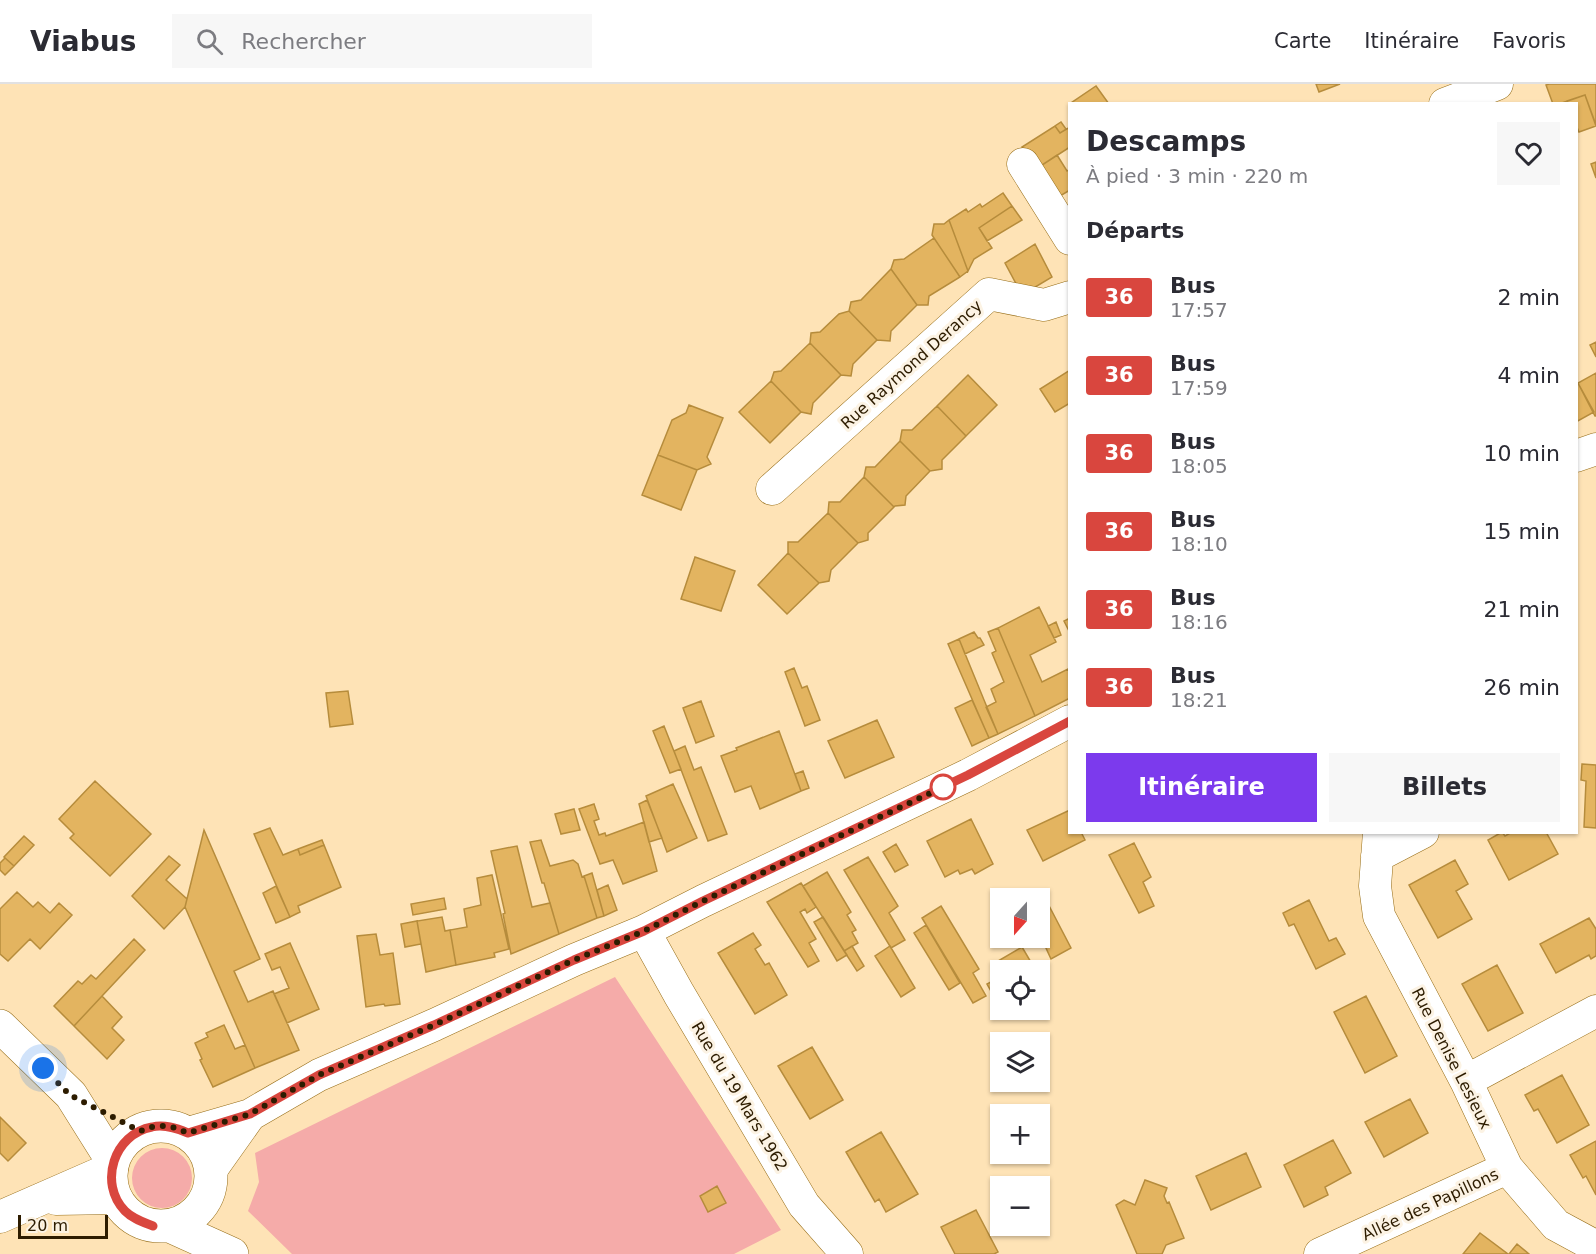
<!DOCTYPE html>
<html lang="fr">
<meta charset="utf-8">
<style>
:root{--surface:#fff;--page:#f7f7f7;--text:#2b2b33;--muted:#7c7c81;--line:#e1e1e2;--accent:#7c3aed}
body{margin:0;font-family:"DejaVu Sans",sans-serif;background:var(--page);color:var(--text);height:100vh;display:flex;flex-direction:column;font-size:22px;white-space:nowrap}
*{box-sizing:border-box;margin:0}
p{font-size:20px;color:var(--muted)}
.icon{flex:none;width:33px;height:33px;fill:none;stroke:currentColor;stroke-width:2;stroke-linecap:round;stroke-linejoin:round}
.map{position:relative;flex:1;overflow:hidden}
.details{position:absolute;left:1068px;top:18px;width:510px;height:732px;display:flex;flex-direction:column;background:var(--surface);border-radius:0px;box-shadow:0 2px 4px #0004}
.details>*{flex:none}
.badge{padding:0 12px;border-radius:4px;font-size:21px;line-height:39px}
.needle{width:39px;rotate:201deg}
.buttons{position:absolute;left:990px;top:804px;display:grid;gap:12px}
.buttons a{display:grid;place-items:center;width:60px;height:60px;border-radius:0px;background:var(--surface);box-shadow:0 2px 4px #0004;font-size:30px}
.scale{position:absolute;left:18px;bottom:15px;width:90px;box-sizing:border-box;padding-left:6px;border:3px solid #2d1c00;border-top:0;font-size:16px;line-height:21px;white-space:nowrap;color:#2d1c00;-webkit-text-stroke:4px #fcf3e4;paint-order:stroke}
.you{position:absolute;width:30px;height:30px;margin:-15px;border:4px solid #fff;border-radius:50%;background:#1a73e8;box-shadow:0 0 0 9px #1a73e833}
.map>.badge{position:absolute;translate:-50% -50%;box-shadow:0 0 0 3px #fff}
h2{padding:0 18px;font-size:22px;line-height:54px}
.round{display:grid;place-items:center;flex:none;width:63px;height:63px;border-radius:0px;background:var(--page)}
.headline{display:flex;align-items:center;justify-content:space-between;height:102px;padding:0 18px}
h1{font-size:28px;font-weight:700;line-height:45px}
.cta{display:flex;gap:12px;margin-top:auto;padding:12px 18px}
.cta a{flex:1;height:69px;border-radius:0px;background:var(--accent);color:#fff;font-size:24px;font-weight:700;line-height:69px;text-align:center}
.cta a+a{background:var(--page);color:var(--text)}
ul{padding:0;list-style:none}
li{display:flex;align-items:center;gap:18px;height:78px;padding:0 18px}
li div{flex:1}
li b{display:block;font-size:22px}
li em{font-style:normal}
li .badge{min-width:66px;font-weight:700;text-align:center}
header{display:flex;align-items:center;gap:36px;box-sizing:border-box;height:84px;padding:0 30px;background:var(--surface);border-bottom:2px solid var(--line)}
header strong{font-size:28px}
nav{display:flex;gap:33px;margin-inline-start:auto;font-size:21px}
.search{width:420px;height:54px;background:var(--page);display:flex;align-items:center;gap:15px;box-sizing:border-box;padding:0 21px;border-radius:0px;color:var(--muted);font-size:22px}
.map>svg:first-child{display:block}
</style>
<header>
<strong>Viabus</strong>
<div class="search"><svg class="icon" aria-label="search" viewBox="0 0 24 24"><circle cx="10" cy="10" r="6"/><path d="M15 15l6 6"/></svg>Rechercher</div>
<nav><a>Carte</a><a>Itinéraire</a><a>Favoris</a></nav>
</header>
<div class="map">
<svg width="1596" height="1170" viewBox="0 0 1596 1170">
<rect width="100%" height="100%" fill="#fee3b6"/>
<path fill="#f5aba9" d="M615 893 781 1146 734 1170H292L248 1127 259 1098 255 1069Z
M132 1094a30 30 0 1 1 60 0a30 30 0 1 1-60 0Z"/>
<path fill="#e3b460" stroke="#b68c3c" stroke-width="1.5" d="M1316 0H1340L1319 8Z
M1549 0H1596V41L1585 11 1559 20H1553L1546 1Z
M1096 2 1109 20H1071V19Z
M1585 11 1596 42 1579 48 1576 41V20H1568L1567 17Z
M1061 38 1066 45 1060 49 1055 42Z
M1055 42 1060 49 1070 43V63L1036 85 1022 63Z
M1057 71 1067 87 1070 85V106L1055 115 1036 85Z
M1596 78V94L1591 80Z
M1003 109 1012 122 979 144 992 164 974 175 968 187 949 136 966 125 968 128 980 120 982 123Z
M1012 122 1022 136 987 157 979 144Z
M949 136 968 187 960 193 932 151 934 140H944Z
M934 154 960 193 929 212 928 221H917L891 185 894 176 904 175Z
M1035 160 1052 193 1022 211 1005 179Z
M891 185 917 221 891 247 890 257 877 256 849 227 851 218 861 216Z
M849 227 877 256 853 280 851 292 841 291 810 259 811 249 820 248 839 230Z
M1596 258V273L1590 261Z
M810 259 841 291 813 319 811 330 801 328 771 297 774 288 781 287Z
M1070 286V319L1055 328 1040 305Z
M1596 289V332H1595L1578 299Z
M968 291 997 321 966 352 937 322Z
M771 297 801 328 770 359 739 328Z
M1578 299 1594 328 1576 338V300Z
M689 321 723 334 707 373 711 380 697 386 658 371 672 336 686 329Z
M937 322 966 352 942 376V385L930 387 900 357 902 346H912Z
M900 357 930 387 906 412 905 421 895 422 894 423 864 393 866 383H875Z
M658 371 697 386 681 426 642 411Z
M864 393 894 423 868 449V456L858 459 828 429 829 418H840Z
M828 429 858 459 831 486 829 497 819 499 788 469V458H798Z
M788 469 819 499 787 530 758 501Z
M695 473 735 487 721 527 681 515Z
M1039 523 1056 558 1030 571 1042 598 1068 585 1070 589V614L1035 632 998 544Z
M1070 534V549L1064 537Z
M1056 538 1061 551 1054 554 1048 542Z
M998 544 1035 632 998 650 986 623 996 618 991 605 1004 598 992 569 996 567 988 548Z
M974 548 978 554H980L984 561 965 570 959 555Z
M959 555 998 650 989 654 948 560Z
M794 584 802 604 807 602 820 636 805 642 785 588Z
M348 607 353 640 330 643 326 609Z
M972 616 989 654 972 662 955 624Z
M701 617 714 652 696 659 683 624Z
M877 636 894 673 845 694 828 657Z
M664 642 681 685 670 689 653 647Z
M779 647 801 707 760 725 751 702 735 708 721 672 737 666 736 664Z
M685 662 694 686 701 683 727 750 708 757 674 667Z
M1582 680 1596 681V744L1584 743 1586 697 1581 696Z
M803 687 809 704 801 707 795 690Z
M95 697 151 750 110 792 70 754 74 750 59 735Z
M673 700 697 754 667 768 646 712Z
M647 716 662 754 649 758 639 720Z
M594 720 599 735 594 737 599 751 605 749 606 752 644 738 657 787 623 800 613 776 600 780 579 725Z
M574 725 580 746 561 750 555 730Z
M1070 726V748H1081L1085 756 1043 777 1027 746Z
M971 735 993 780 975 790 972 785 960 790 958 786 945 793 927 757Z
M270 744 283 771 298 765 300 771 324 761 341 803 298 822 300 828 290 833 254 750Z
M204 746 260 875 234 887 248 918 273 907 299 966 255 984 185 823Z
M1502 748 1505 752 1512 748H1546L1558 770 1509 796 1488 756Z
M24 752 34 761 14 782 4 773Z
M322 756 324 761 300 771 298 765Z
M541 756 550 782 573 776 578 780 582 793 584 792 597 834 559 850 544 799H542L530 758Z
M1134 759 1151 793 1143 798 1154 822 1139 829 1109 771Z
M896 760 908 781 895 788 883 768Z
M517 762 532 823 550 819 559 850 511 870 503 830 505 829 491 767Z
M169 772 180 781 166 796 187 815 185 823 164 845 132 812Z
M868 773 898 822 889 829 905 856 891 864 844 786Z
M5 774 14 782 5 791 0 786V779Z
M1455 776 1468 800 1456 807 1472 835 1438 854 1409 801Z
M827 788 851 828 847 831 856 846 852 848 858 859 844 867 803 802Z
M592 789 604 832 597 834 584 792Z
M492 791 509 865 494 869 495 873 456 881 450 846 467 843 464 825 481 821 477 794Z
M801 799 816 823 807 829 805 825 800 828 816 855 809 859 819 877 808 883 767 818Z
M608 801 617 826 604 832 597 806Z
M276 802 290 833 276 839 263 809Z
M17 808 33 823 38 818 50 829 59 819 72 831 40 865 30 855 8 877 0 870V825Z
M444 814 446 825 413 831 411 820Z
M1045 814 1071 864 1051 875 1040 851V817Z
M1309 816 1329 857 1336 854 1345 870 1316 885 1294 840 1289 842 1283 829Z
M941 822 979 885 973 889 986 912 973 919 922 834Z
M442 833 445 847 450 846 456 881 426 888 417 837Z
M823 833 847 871 837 877 814 838Z
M1589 834 1596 845V872L1591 875 1589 871 1556 889 1540 860Z
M417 837 421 860 405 863 401 840Z
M926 841 960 899 949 906 914 849Z
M753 849 761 861 755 865 765 881 769 879 787 911 755 930 718 869Z
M376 850 380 871 393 869 400 920 385 922 384 920 366 923 357 852Z
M134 855 145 866 74 942 54 922 78 897 82 900 91 891 96 895Z
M290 859 319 925 287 939 274 910 289 904 280 883 272 886 265 870Z
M852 862 864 882 857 887 844 867Z
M890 862 915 904 901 913 875 872Z
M1022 863 1035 885 1031 886H1003L998 877Z
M1497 881 1523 929 1488 947 1462 900Z
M1000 893V904L992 909 987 900Z
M102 912 122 933 112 944 124 956 107 975 74 942Z
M1366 912 1397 972 1365 989 1334 928Z
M224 941 235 965 245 961 255 984 213 1003 200 976 202 975 195 959 208 953 206 949Z
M812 963 843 1016 810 1035 778 982Z
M1562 991 1589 1041 1557 1059 1538 1025 1534 1027 1525 1011Z
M1410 1015 1428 1049 1384 1073 1365 1038Z
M0 1033 26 1059 8 1077 0 1069Z
M881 1048 918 1110 886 1128 879 1115 875 1118 846 1068Z
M1333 1056 1351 1089 1325 1103 1328 1111 1304 1123 1284 1081Z
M1596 1057V1111L1586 1092 1583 1094 1570 1071Z
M1246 1069 1261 1103 1211 1126 1196 1092Z
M1145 1096 1167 1104 1164 1112 1167 1119 1169 1118 1184 1154 1166 1161 1162 1170H1137L1116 1121 1124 1116 1135 1121Z
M717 1102 726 1119 708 1128 700 1112Z
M976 1126 998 1168 994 1170H955L941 1143Z
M1480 1149 1508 1170H1463Z
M1517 1160 1529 1170H1509Z"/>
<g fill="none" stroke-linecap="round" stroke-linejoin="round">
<defs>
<path id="minor" d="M1445 20 1497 0
M1023 80 1070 155
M1576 372 1596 365
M772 405 989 210 1044 221 1070 213
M1379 748 1375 802 1379 832 1466 997 1507 1084 1556 1141 1593 1161H1596
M1377 772 1423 748
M644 847 679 910 804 1121 847 1170
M1466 997 1596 927
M188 1049 250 1031 319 991 434 941 574 876 644 847 703 817 968 691 1070 637
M211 1086 250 1031
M56 1115 116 1114
M0 1133 112 1084
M1320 1170 1507 1084"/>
<path id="secondary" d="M0 942 71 1011 113 1078
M111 1092a50 50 0 1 1 100 0a50 50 0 1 1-100 0Z
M170 1142 232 1170"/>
</defs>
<use href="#minor" stroke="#976e18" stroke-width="33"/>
<use href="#secondary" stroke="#976e18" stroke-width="34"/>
<use href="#minor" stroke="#fff" stroke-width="32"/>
<use href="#secondary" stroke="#fff" stroke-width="33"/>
</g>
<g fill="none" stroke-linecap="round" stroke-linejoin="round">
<defs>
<path id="line" d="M153 1142C143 1138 133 1135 125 1127 98 1099 114 1050 152 1043 164 1040 176 1044 188 1049L250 1030 319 991 434 941 574 876 644 847 703 817 968 691 1070 637"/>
</defs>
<use href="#line" stroke="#fff" stroke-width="14"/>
<use href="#line" stroke="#d9463e" stroke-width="9"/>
<path stroke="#2d1c00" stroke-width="6" stroke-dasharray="0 10.8" d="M43 984 70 1011 140 1047 152 1043 164 1042 176 1044 188 1049 250 1030 319 991 434 941 574 876 644 847 703 817 943 703"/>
</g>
<circle fill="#fff" stroke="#d9463e" stroke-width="3" cx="943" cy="703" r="12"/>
<g text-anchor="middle" stroke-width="6" stroke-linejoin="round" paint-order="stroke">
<g font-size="16" fill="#2d1c00" stroke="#fcf3e4">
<text transform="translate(911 280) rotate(-42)" y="6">Rue Raymond Derancy</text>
<text transform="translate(1452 974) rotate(63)" y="6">Rue Denise Lesieux</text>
<text transform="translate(740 1012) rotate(59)" y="6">Rue du 19 Mars 1962</text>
<text transform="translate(1430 1120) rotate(-25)" y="6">Allée des Papillons</text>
</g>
</g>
</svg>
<div class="buttons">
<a><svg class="needle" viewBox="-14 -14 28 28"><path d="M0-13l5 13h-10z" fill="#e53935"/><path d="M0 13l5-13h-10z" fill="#7c7c81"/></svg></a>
<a><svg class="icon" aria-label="locate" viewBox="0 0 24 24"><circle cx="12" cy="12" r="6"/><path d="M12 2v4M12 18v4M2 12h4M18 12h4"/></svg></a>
<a><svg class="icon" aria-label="layers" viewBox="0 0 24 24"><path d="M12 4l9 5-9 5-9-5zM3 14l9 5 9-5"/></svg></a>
<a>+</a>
<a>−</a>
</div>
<div class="scale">20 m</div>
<div class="you" style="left:43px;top:984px"></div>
<section class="details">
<div class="headline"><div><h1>Descamps</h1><p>À pied · 3 min · 220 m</p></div><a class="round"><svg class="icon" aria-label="heart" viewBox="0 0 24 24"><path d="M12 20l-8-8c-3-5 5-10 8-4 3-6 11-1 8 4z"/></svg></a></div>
<h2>Départs</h2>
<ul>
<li><span class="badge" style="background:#d9463e;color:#fff">36</span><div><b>Bus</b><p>17:57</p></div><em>2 min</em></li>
<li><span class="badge" style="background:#d9463e;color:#fff">36</span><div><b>Bus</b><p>17:59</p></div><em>4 min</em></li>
<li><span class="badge" style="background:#d9463e;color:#fff">36</span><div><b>Bus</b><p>18:05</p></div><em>10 min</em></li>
<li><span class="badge" style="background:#d9463e;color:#fff">36</span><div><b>Bus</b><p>18:10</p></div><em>15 min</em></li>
<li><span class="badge" style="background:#d9463e;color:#fff">36</span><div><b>Bus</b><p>18:16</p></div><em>21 min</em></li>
<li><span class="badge" style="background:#d9463e;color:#fff">36</span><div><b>Bus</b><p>18:21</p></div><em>26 min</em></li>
</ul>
<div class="cta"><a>Itinéraire</a><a>Billets</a></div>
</section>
</div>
